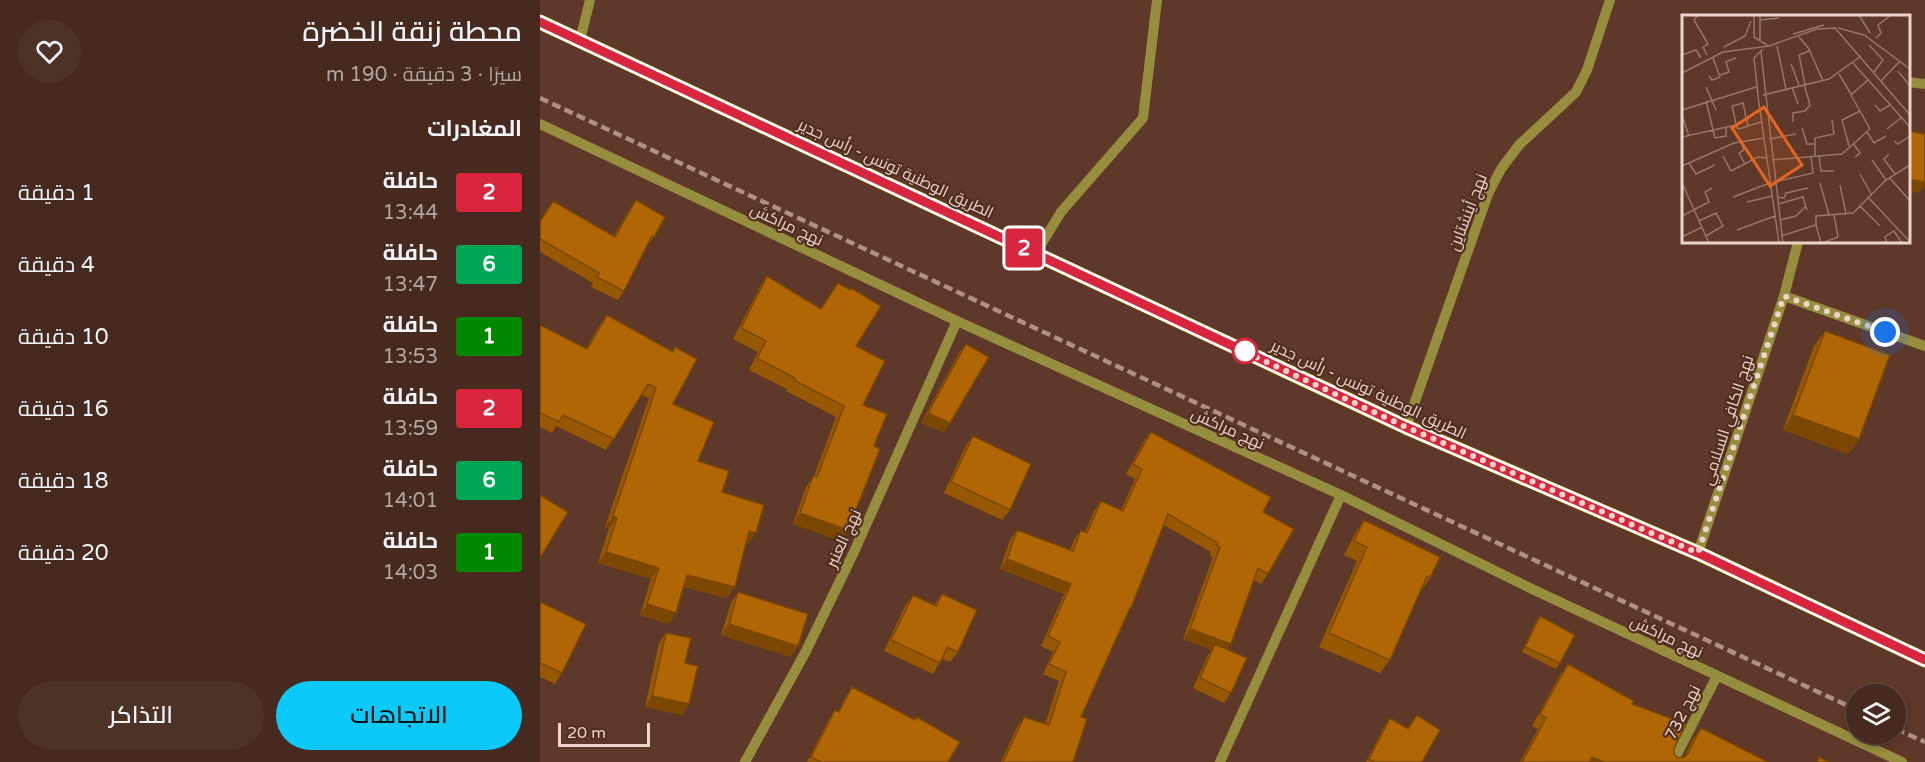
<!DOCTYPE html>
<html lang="ar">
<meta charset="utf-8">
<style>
:root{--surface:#462a1f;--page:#4d3228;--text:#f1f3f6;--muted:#b0a7a4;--line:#5e463d;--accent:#0bcafa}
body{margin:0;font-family:"Varela Round",Cairo,sans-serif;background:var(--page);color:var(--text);direction:rtl;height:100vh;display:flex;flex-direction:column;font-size:22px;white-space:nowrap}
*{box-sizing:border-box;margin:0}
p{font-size:20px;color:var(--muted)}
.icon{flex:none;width:33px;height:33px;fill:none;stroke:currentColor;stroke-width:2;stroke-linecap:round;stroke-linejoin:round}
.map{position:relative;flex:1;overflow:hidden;direction:ltr}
.panel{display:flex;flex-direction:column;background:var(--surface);width:540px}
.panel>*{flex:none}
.badge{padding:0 12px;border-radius:4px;font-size:21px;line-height:39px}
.buttons{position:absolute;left:1306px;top:684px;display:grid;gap:12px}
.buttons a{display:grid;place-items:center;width:60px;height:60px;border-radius:50%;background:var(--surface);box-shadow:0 3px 9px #0003,0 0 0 2px var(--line);font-size:30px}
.scale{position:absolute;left:18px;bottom:15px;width:92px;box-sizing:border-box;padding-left:6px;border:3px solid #ecd4cb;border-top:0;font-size:16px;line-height:21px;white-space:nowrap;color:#ecd4cb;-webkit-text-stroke:4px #522e1f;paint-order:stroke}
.you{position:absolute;width:30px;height:30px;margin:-15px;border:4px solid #fff;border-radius:50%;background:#1a73e8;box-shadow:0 0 0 9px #1a73e833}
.map>.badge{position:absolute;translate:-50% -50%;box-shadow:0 0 0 3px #fff}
h2{padding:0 18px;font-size:22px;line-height:54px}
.round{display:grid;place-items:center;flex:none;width:63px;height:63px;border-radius:32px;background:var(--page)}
.headline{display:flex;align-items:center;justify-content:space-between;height:102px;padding:0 18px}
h1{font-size:28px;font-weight:600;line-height:45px}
.action{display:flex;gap:12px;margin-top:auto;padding:12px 18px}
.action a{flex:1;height:69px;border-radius:36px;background:var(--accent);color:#111;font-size:24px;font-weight:600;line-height:69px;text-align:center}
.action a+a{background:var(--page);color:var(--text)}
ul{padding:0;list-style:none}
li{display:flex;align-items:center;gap:18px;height:72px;padding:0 18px}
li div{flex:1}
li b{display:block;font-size:22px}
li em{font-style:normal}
li .badge{min-width:66px;font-weight:700;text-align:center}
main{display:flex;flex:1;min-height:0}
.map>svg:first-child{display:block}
</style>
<main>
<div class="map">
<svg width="1385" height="762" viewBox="0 0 1385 762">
<rect width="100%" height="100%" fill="#5e3829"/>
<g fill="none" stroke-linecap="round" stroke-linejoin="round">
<path stroke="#968d3e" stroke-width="10" d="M40 40 50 0
M1368 82 1385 84
M0 124 417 321 801 495 992 589 1362 762
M496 253 521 212 603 118 617 0
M1244 296 1385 346
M866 427 948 194 961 169 979 145 1036 92 1047 70 1070 0
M1158 553 1244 296 1258 242
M205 762 266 651 314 552 417 321
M680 762 801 495
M1133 762 1177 676"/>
<path stroke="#e3d34c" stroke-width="15" d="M0 22 866 427 1158 553 1385 660"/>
<path stroke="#ae9085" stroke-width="4.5" stroke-dasharray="9 4.5" stroke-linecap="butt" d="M0 98 1317 710
M1356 729 1385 742"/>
</g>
<path fill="#975803" d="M96 200 114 237 107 246 84 291 78 300 51 287 53 283 0 252V220L13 201 74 236 89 210Z
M227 276 281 309 298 283 316 346 323 405 334 446 308 530 301 541 253 524 266 487 274 476 296 417 246 391 247 389 209 370 218 352 193 339 220 287Z
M67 315 132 352 135 347 133 404 158 461 182 492 208 544 206 543 187 598 144 587 136 613 128 624 100 615 111 579 58 563 69 528 65 527 109 398 101 395 66 450 16 426 12 433 0 427V325L46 349 59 326Z
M1285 331 1319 439 1308 454 1243 430 1274 346Z
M426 344 410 423 404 432 381 423 419 353Z
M611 432 723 512 728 574 721 584 714 580 691 644 687 649 691 693 684 703 653 688 668 655 672 650 643 639 673 557 670 556 671 552 624 525 587 615 541 717 533 762H461L477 727 484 717 505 724 519 681 503 674 513 652 501 646 524 594 460 569 470 540 477 530 530 550 534 540 541 530 545 532 554 511 561 501 581 510 595 479 586 474 604 441Z
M433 436 470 510 462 520 404 493 425 447Z
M824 520 890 578 881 591H880L850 660 840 673 779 647 817 561 804 555 815 534Z
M198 592 251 657 181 635 191 603Z
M402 594 418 652 410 662 402 659 393 674 344 651 365 606 373 595 394 605Z
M0 602 22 673 15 684 0 677Z
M1000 616 1020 663 1016 669 982 652 996 621Z
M126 633 145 663 149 704 142 715 105 707 119 643Z
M1028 664 1092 704 1134 748V754L1138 758 1144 757 1153 739 1161 728 1228 762H980L998 729 992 726 1020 675Z
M312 687 408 762H267L289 719 295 710 298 712 306 696Z
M850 718 882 762H826L845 725Z"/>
<path fill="#7b4703" d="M1368 179 1385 182V185L1379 193 1368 191Z
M388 413 410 423 404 432 381 423Z
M1253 415 1319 439 1308 454 1243 430Z
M260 513 308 530 301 541 253 524Z
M73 516 77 518 69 528 65 527Z
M209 531 216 533 208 544 201 542Z
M66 552 119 568 111 579 58 563Z
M467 559 531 584 524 594 460 569Z
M147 575 195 587 187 598 140 586Z
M107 604 136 613 128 624 100 615Z
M189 624 258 646 251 657 181 635Z
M650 629 691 644 684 654 675 644 672 650 643 639Z
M112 696 149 704 142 715 105 707Z
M1052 757 1064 762H1049Z"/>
<path fill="#b06604" stroke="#7b4703" stroke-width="1.5" d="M1368 131 1385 134V182L1368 179Z
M96 200 125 217 114 237 112 236 84 291 57 277 59 273 0 239V222L13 201 75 237Z
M227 276 281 309 298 283 310 290 311 288 341 306 316 346 345 361 323 405 347 414 334 446 340 449 308 530 260 513 273 476 277 477 304 406 254 380 255 378 217 358 226 341 201 328Z
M67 315 133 352 135 347 157 359 133 404 174 422 158 461 189 471 182 492 224 505 216 533 209 531 195 587 147 575 136 613 107 604 119 568 66 552 77 518 73 516 116 388 108 384 74 439 23 415 19 422 0 413V325L47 349Z
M1285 331 1350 355 1319 439 1253 415Z
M426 344 449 357 410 423 388 413Z
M611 432 731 497 723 512 754 529 728 574 718 568 691 644 650 629 680 547 677 546 678 543 628 514 591 608H590L541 717 547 719 533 762H463L484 717 509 725 526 672 509 664 520 642 508 636 531 584 467 559 477 530 533 551 541 530 547 533 561 501 583 511 602 469 593 464Z
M433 436 491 464 470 510 411 482Z
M0 495 28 512 0 558Z
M824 520 900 557 890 578 887 576 850 660 789 633 827 547 814 541Z
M198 592 268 614 258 646 189 624Z
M402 594 437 610 418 652 407 647 400 663 351 640 373 595 396 606Z
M0 602 46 624 22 673 0 663Z
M1000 616 1035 635 1020 663 985 647Z
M126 633 151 638 145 663 158 666 149 704 112 696Z
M675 644 707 658 691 693 660 678Z
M1028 664 1094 701 1092 704 1146 724 1134 748V754L1138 758 1144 757 1147 755 1161 728 1228 762H1064L1052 757 1050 762H982L1006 718 1000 714Z
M312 687 375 720 377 717 420 742 408 762H281L271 757 295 710 299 712Z
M877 715 900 730 882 762H835L829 759 850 718 868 729Z
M1279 757 1289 762H1277Z"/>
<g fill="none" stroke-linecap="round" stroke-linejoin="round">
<defs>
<path id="line" d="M0 22 866 427 1158 553 1385 660"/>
</defs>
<use href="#line" stroke="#fff" stroke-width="14"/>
<use href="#line" stroke="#d7263d" stroke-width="9"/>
<path stroke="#ecd4cb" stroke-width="6" stroke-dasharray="0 10.8" d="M705 351 701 350 866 427 1158 553 1244 296 1345 332"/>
</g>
<circle fill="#fff" stroke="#d7263d" stroke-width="3" cx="705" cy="351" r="12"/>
<g text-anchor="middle" stroke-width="4.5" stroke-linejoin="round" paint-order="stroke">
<g font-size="16" fill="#ecd4cb" stroke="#522e1f">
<text transform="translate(356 168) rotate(25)" y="6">الطريق الوطنية تونس - رأس جدير</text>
<text transform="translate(927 212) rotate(-69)" y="6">نهج أينشتاين</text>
<text transform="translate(247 224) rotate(25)" y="6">نهج مراكش</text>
<text transform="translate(829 389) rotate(25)" y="6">الطريق الوطنية تونس - رأس جدير</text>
<text transform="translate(1187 420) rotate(-72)" y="6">نهج الكافي السلامي</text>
<text transform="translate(688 428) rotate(24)" y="6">نهج مراكش</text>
<text transform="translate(303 538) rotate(-65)" y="6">نهج العنبر</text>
<text transform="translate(1127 636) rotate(25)" y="6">نهج مراكش</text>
<text transform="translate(1142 712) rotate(-63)" y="6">نهج 732</text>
</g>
</g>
<g transform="translate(1142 15)">
<rect width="228" height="228" fill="#5e3829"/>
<path fill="none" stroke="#97766a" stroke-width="1.5" d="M16 0 12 5 26 29 21 32 25 40M72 0V22L85 30M78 0V26M177 0 188 18M78 5 97 3M153 13 228 100M156 13 182 20 228 54M111 19 142 10M117 22 127 34 141 66M194 23 199 18 196 10 209 0M187 30 201 45 192 57M95 31 104 74M42 32 63 21 69 6M79 37 101 228M0 40 14 35 19 43M171 48 228 112M109 49 117 70M216 56 228 71M0 58 41 37 87 31 135 14 153 13M157 59 169 79M38 60 47 57 44 47 54 43M27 61 30 65 38 62 31 43M186 65 169 80 188 114M199 66 218 46M123 69 117 40 127 36M24 72 34 95M110 72 116 89M81 80 147 64 179 41M24 86 33 123 44 121V113M77 88 97 228M77 90 72 43 81 34M193 90 198 96 208 90M0 95 74 72M0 101 7 121M111 107V98L123 96 128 90 122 69M66 111 61 88 50 91 55 113 57 114 79 107M120 113 125 129H132M205 114 220 102M185 117 192 128 204 121M0 122 54 110M87 124 114 119M212 126 216 129 228 121M171 128 178 138 173 142M60 130 62 135 57 138 63 149M167 131 160 105 178 96M207 139 202 144 213 159M41 141 49 156 76 142 85 143M137 141 139 156H152M133 142V123L152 119 150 105M90 145 160 139 188 114M190 145 204 165M7 148 14 159 33 150M0 151 52 128 82 123M178 159 189 179M207 162 228 186M93 167 131 158 129 142M0 168 27 228M138 168 147 200M158 170 164 199M51 182 88 168M95 182 102 183 104 178 126 173M186 182 228 227M65 187 90 181M96 189 121 182 125 195M178 191 198 211M0 201 27 187 23 177 30 173M98 205 114 201 124 191M17 206 34 198 41 211 24 221M134 210 139 228M55 215 93 201M99 221 134 210V201L171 198 204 165 228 150M0 222 20 212M140 228 156 222 152 200M205 228 203 222 212 216 220 228"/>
<path fill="#e8651f" fill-opacity="0.15" stroke="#e8651f" stroke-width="3" d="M82 92 120 150 88 171 50 113Z"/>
<rect width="228" height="228" fill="none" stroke="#ecd4cb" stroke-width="3"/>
</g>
</svg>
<div class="buttons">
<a><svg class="icon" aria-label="layers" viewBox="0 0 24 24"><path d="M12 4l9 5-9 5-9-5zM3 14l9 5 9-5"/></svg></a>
</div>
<div class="scale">20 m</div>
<div class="you" style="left:1345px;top:332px"></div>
<b class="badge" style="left:484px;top:248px;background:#d7263d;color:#fff">2</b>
</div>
<section class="panel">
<div class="headline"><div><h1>محطة زنقة الخضرة</h1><p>سيرًا · 3 دقيقة · 190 m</p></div><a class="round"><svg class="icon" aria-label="heart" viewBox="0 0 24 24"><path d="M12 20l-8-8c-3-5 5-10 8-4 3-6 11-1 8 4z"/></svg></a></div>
<h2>المغادرات</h2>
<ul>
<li><span class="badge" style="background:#d7263d;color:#fff">2</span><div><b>حافلة</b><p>13:44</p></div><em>1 دقيقة</em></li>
<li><span class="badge" style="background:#00a651;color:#fff">6</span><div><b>حافلة</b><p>13:47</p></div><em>4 دقيقة</em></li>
<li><span class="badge" style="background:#080;color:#fff">1</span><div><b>حافلة</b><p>13:53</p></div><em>10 دقيقة</em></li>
<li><span class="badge" style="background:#d7263d;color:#fff">2</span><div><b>حافلة</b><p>13:59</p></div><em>16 دقيقة</em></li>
<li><span class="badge" style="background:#00a651;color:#fff">6</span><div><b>حافلة</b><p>14:01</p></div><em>18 دقيقة</em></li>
<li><span class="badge" style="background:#080;color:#fff">1</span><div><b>حافلة</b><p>14:03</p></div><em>20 دقيقة</em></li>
</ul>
<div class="action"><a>الاتجاهات</a><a>التذاكر</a></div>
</section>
</main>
